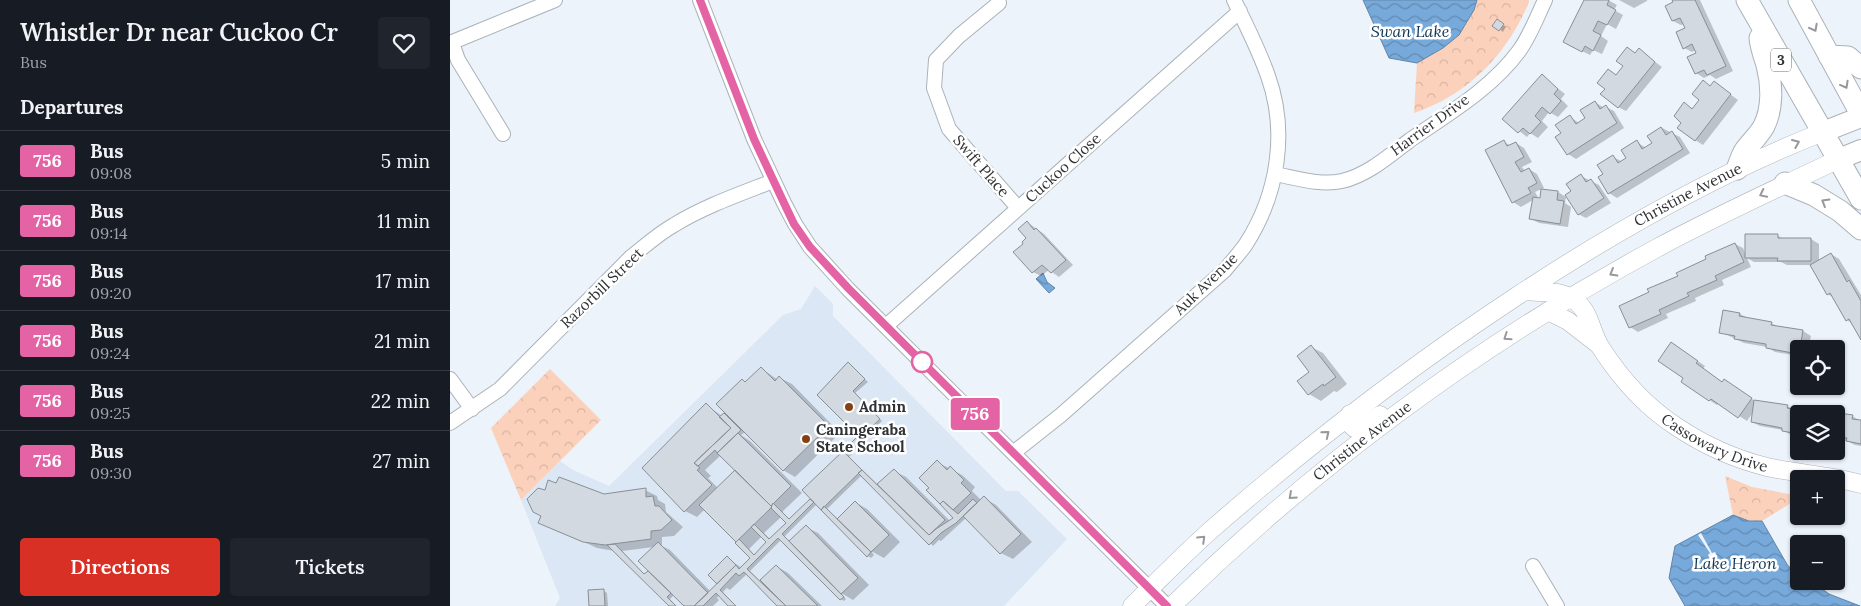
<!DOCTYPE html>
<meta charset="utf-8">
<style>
:root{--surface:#171b24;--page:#20242c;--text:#f1f3f6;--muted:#9ea1a6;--line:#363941;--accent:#d93025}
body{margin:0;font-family:Lora,serif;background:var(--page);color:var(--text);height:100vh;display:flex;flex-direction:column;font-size:19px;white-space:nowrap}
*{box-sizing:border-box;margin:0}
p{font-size:16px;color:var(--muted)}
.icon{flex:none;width:28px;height:28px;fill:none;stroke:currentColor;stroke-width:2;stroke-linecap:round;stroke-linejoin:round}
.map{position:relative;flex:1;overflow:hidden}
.sheet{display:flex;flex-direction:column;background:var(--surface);width:450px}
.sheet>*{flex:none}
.badge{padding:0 10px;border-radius:4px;font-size:18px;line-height:32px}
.fabs{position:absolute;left:1340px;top:340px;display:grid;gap:10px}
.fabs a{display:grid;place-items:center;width:55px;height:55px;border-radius:5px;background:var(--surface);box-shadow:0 1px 4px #0004;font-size:25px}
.map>.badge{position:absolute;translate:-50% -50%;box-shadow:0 0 0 2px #fff}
h2{padding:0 20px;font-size:19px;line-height:45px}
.round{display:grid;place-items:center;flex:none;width:52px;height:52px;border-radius:5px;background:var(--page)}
.headline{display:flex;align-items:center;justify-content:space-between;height:85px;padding:0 20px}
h1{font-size:24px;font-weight:600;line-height:38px}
.action{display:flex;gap:10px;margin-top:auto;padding:10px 20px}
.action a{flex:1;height:58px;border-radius:5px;background:var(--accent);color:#fff;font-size:20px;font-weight:600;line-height:58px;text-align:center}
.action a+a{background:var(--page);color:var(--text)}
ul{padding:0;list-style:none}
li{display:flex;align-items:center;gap:15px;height:60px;padding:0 20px;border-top:1px solid var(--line)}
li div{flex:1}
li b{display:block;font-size:19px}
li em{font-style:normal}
li .badge{min-width:55px;font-weight:700;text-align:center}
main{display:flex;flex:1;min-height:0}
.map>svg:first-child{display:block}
</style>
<main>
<section class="sheet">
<div class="headline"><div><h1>Whistler Dr near Cuckoo Cr</h1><p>Bus</p></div><a class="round"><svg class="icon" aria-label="heart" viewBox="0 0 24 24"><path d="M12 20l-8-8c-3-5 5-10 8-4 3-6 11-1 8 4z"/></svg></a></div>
<h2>Departures</h2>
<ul>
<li><span class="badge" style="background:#e463a4;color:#fff">756</span><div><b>Bus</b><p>09:08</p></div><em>5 min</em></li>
<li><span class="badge" style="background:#e463a4;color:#fff">756</span><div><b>Bus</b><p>09:14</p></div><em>11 min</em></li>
<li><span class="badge" style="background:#e463a4;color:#fff">756</span><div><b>Bus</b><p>09:20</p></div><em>17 min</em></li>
<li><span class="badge" style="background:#e463a4;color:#fff">756</span><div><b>Bus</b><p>09:24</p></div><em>21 min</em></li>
<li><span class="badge" style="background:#e463a4;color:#fff">756</span><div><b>Bus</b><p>09:25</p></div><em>22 min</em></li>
<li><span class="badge" style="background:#e463a4;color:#fff">756</span><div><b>Bus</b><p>09:30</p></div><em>27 min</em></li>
</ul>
<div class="action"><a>Directions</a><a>Tickets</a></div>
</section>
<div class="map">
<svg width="1411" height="606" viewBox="0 0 1411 606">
<defs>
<pattern id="park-crowns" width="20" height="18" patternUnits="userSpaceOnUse" patternTransform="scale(1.25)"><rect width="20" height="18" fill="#fbd1bb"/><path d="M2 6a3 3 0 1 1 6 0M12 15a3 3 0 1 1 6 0" fill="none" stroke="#d7b4a1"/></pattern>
<pattern id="water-waves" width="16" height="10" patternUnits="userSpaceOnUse" patternTransform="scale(1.25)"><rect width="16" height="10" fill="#77a9da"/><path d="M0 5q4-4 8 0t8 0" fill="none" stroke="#628ab2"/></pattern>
</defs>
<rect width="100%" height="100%" fill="#ecf3fa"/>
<path fill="#dbe7f4" d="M365 286 383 304V316L546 481 556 491H568L617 539 554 606H105L110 598 71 500 110 461 123 470 159 486 333 315 351 309Z"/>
<path fill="url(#park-crowns)" d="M1027 0H1079V2C1058 53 1018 95 964 113L967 63C996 46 1017 35 1027 0Z
M100 369 151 420 71 500 41 428Z
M1275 476 1302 487 1349 496V498L1312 521H1299L1283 515Z"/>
<path fill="url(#water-waves)" stroke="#6185a8" d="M913 0H1027L1024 10 1009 35 993 48 967 63 939 58Z
M593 273 597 282 605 288 599 293 586 279Z
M1283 515 1299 521H1312L1338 566 1349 573V581H1361L1379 594 1410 606H1235L1219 578 1225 546Z"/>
<path fill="#ecf3fa" d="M1251 533 1262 553 1265 552 1267 556 1260 560 1258 555 1260 553 1248 535Z"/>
<path fill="#0003" fill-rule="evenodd" d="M1136 0H1158L1167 5 1164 10 1173 15 1166 29 1157 24 1151 36 1158 41 1152 54 1143 50 1140 55 1122 46Z
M1169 0H1197V1L1184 8Z
M1224 0H1250L1283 71 1266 79 1260 75 1254 78 1246 73 1248 54 1246 50 1242 52 1234 48 1236 29 1234 24 1231 25 1223 21 1225 3Z
M1047 21 1056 27 1053 32 1044 25Z
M1178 49 1186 54 1189 50 1212 67 1176 111 1168 107 1157 89 1159 70 1167 76 1175 66Z
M1092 76 1115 94 1111 99 1118 106 1108 117 1099 112 1092 121 1098 127 1088 138 1080 133 1077 137 1054 119Z
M1253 82 1262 87 1265 83 1288 100 1253 145 1245 140 1233 122 1235 104 1244 109 1251 100Z
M1145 102 1154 108 1156 107 1164 111 1174 128 1126 159 1118 154 1113 134 1120 117 1129 123 1137 118Z
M1212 128 1230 137 1240 153 1167 198 1159 193 1149 177 1154 174 1163 157 1171 161 1178 159 1187 142 1196 148 1203 144Z
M1054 142 1061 146 1066 143 1074 148 1082 162 1072 167 1075 171 1079 169 1087 174 1094 188 1085 192 1089 199 1108 192 1116 197 1115 203 1121 207 1118 227 1089 223 1081 219 1083 200 1071 207 1063 202Z
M1131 176 1149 185 1161 203 1136 218 1128 214 1123 192Z
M577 222 594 234 623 265 609 277 599 270 591 276 583 272 575 244 577 238Z
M1328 236 1334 239H1361L1369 244V261L1381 254 1389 259 1411 295V338L1403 324 1397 320 1383 297 1377 294 1361 265H1337L1331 262H1304L1297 258 1301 267 1272 280 1274 285 1245 298 1246 301 1216 314 1218 318 1188 332 1180 327 1229 276 1285 244 1293 248 1296 255Z
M1290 314 1298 318 1321 323 1329 327 1353 331 1361 336 1358 349H1349V356L1325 352 1317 347 1294 343 1271 332Z
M861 347 873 353 897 384 887 392 884 391 871 401 859 394Z
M1229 348 1255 366 1253 369 1273 383 1282 385 1305 401 1337 406 1345 410 1349 414V436L1341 435 1333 430 1310 426 1302 422 1304 411 1297 421 1269 403 1267 405 1259 400 1235 378Z
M1386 358 1390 361 1387 382H1386Z
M398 364 418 382 405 393 432 421 413 440 414 442 399 457 428 485 444 471 456 477 500 521 505 518 480 488 487 462 512 475 525 487 522 491 531 500 534 498 546 505 582 542 563 559 551 553 516 518 491 541 489 540 483 546 412 475 377 509 388 519 405 502 417 509 450 542 434 558 421 551 424 555 421 558 418 556 367 504 334 537 340 542 356 527 368 533 419 585 403 600 391 593 396 599 394 601 391 599 332 539 300 571 311 582 326 566 338 573 372 606H329L297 574 280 590 277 588 273 592 285 605 284 606H280L269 595 267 598 269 600 263 606H235L224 595 220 599 226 606H222L165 551 147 548 90 522 154 495 195 490 207 496 208 500 215 504 216 512 233 527 224 536 212 537V546L220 550 261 592 269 584 277 558 292 568 302 558 255 509 247 517 235 511 193 468 256 405 272 416 296 383 311 368 328 380 330 378 342 384 390 433 345 477 333 470 295 432 291 435 300 441 352 493 333 511V513L340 520 362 499 354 490 410 436ZM271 455 287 470 268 488 258 478 261 476 255 470ZM331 517 337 523 320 539 314 533ZM312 536 318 542 305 556 299 549ZM204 547 203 575 198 572 195 575 172 551Z
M1369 411 1402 416 1411 421V446L1405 445 1397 441 1386 439V414Z
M154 591 157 593 158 606H140Z"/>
<path fill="#d2d9e0" stroke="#888f95" d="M1134 0H1159L1157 5 1166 10 1157 25 1148 21 1143 31 1151 35 1143 51 1135 46 1132 52 1113 42Z
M1222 0H1245L1276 66 1257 75 1254 70 1245 74 1237 57 1246 53 1242 44 1233 49 1226 32 1235 28 1230 18 1222 21 1215 6 1223 2Z
M1047 19 1054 24 1049 31 1042 26Z
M1177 47 1185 53 1189 48 1205 62 1168 108 1150 94 1155 89 1147 83 1158 69 1166 75 1173 66 1166 61Z
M1092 74 1108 89 1104 94 1111 101 1100 114 1092 107 1085 116 1091 122 1080 134 1073 128 1068 133 1052 119Z
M1253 80 1260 86 1264 81 1281 94 1245 141 1227 128 1231 123 1224 116 1234 102 1242 109 1249 100 1242 94Z
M1145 101 1150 109 1156 105 1167 123 1117 155 1105 137 1111 133 1105 125 1120 115 1126 124 1135 118 1130 110Z
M1211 127 1216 135 1222 131 1233 149 1158 194 1148 177 1153 174 1147 165 1163 155 1168 163 1176 158 1171 150 1187 140 1192 149 1202 143 1197 136Z
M1054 140 1057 146 1066 142 1074 157 1065 162 1071 172 1079 168 1087 183 1078 188 1081 193 1062 203 1035 150Z
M1131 174 1136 182 1141 179 1154 198 1128 215 1115 195 1121 191 1116 184Z
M1091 189 1108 191 1107 200 1114 201 1110 224 1079 219 1083 197 1090 198Z
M577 221 584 230 586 228 616 260 601 273 592 265 582 273 563 252 573 244 572 242 576 238 568 229Z
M1295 234H1328V238H1361V261H1327L1328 258H1295Z
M1285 243 1294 262 1265 276 1267 280 1237 293 1239 296 1209 310 1211 314 1179 328 1169 306 1199 292 1197 289 1228 276 1226 273 1256 259 1255 256Z
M1381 253 1397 282 1399 280 1411 301V340L1399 319 1396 321 1380 293 1377 295 1360 265Z
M1273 310 1290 313 1289 316 1322 322 1321 325 1353 330 1350 349H1349V373H1345L1348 354 1316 348V344L1284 339 1285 336 1269 333Z
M1221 342 1248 361 1246 363 1272 382 1274 379 1302 398 1288 418 1261 399 1259 401 1231 382 1233 378 1208 361Z
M861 345 886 377 874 386 873 384 858 395 847 381 859 372 847 356Z
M398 362 415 379 403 391 430 419 410 438 367 395Z
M311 367 325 381 329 376 379 426 333 471 266 404 292 379 295 382Z
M1304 400 1338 405 1337 408 1368 413V410L1403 415 1402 419 1411 420V444L1396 441 1397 438 1386 436V414H1349V434L1332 431V428L1301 422Z
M256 403 281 428 244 463 250 468 247 470 262 485 234 512 192 468Z
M274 413 291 430 267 453 265 450 248 466 244 463 281 428 269 417Z
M288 433 341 486 321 506 267 453Z
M408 436 412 440 397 454 393 451Z
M393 451 412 470 371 510 352 490Z
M487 460 497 470 500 466 514 480 511 483 521 493 503 510 493 501 490 504 476 490 479 488 469 478Z
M444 469 495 520 479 535 427 484Z
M285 470 322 507 286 542 249 505Z
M412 470 479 535 486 529 503 518 490 504 493 501 508 514 523 499 527 503 506 523 491 533 479 545 408 473Z
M109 477 154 494 196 488V497L203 496 205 506H209L222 520 211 530 201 531V539L155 545 133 542 88 523 91 516 83 512 77 499 88 488 95 490 98 480 106 483Z
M534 496 571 534 550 554 513 516Z
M360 499 364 502 332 534 394 597 390 600 328 538 297 569 336 606H327L294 572 289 576 286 573 270 590 286 606H278L266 593 253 606H244L286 565 289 569 300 558 285 543 289 539 304 555 316 542 301 527 304 524 319 539 336 523 321 508 322 505 323 503 339 519Z
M405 501 439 535 421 552 387 519Z
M374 506 421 552 417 557 371 510Z
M356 525 408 578 391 594 339 541Z
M208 542 258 593 244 606H234L188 561Z
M165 544 194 574 198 571 221 593 217 597 226 606H219L157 545Z
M277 556 286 565 267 584 258 575Z
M326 565 368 606H336L310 580Z
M154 589 155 606H139L138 590Z"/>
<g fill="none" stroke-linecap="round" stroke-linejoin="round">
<defs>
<path id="minor" d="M250 0 304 139 334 203 345 224 360 247 398 289 717 606
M549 3 509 36 486 60 484 88 499 129 568 208
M0 43 105 0
M2 43 8 60 53 134
M825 174C846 178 871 186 892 181 918 175 940 155 960 140 998 114 1042 88 1069 51 1080 36 1087 17 1095 0
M436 326 790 11
M0 379 22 409
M0 423 50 389 181 257C195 246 208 234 224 225 255 206 290 194 323 181
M563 453 611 415 775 270C782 261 790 253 796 244 828 194 838 132 818 76 809 50 796 25 784 0
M1083 566 1107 606"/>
<g id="tertiary">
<path id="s1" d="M1075 291C1089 293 1106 290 1119 297 1142 309 1139 330 1151 348 1171 379 1196 407 1227 427 1254 445 1285 459 1317 467 1348 474 1380 475 1411 484"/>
<path d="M1098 311 1118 321 1149 345"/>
<path d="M900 414V424L904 428 913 427 930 415"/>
<path id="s2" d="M682 606C708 581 734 554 761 530 857 446 958 368 1064 298 1162 233 1263 175 1373 132"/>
<path id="s3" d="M722 606C866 465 1030 344 1207 248 1266 216 1328 188 1389 159"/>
</g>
<path id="secondary" d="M1373 132 1411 117
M1389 159 1411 150"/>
<path id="primary" d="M1297 0 1411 199
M1349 0 1411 114
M1379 56 1398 57 1411 68
M1287 169C1290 162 1292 153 1297 148 1303 140 1309 135 1314 126 1323 108 1322 84 1317 65 1314 55 1311 48 1310 38
M1335 183 1364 195 1390 211 1411 229"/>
</defs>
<use href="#minor" stroke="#abb2b8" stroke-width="16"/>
<use href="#tertiary" stroke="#abb2b8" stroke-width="19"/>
<use href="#secondary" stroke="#abb2b8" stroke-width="22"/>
<use href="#primary" stroke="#abb2b8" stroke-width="23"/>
<use href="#minor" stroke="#fff" stroke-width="14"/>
<use href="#tertiary" stroke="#fff" stroke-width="18"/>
<use href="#secondary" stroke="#fff" stroke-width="20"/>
<use href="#primary" stroke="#fff" stroke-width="21"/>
</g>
<defs><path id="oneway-chevron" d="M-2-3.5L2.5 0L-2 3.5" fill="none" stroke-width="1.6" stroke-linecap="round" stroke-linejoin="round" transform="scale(1.25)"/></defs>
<g stroke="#97989a">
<use href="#oneway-chevron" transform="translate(1364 28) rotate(62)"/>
<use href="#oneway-chevron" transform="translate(1395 85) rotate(61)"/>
<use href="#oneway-chevron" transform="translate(1346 143) rotate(-23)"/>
<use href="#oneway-chevron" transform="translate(1313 194) rotate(154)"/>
<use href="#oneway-chevron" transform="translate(1375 202) rotate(-149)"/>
<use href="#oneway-chevron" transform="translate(1163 273) rotate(150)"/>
<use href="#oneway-chevron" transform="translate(1057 337) rotate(146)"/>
<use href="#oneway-chevron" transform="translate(876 434) rotate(-39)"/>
<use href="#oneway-chevron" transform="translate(842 496) rotate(138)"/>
<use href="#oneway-chevron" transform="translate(752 539) rotate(-44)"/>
</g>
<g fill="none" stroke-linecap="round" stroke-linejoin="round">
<defs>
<path id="line" d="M250 0 304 139 334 203 344 224 360 247 398 288 717 606"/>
</defs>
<use href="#line" stroke="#fff" stroke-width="11"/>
<use href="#line" stroke="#e463a4" stroke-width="8"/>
</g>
<circle fill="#fff" stroke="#e463a4" stroke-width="2.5" cx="472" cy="362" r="10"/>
<g fill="#854114" stroke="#fff" stroke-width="2">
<circle cx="399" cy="407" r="5"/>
<circle cx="356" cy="439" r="5"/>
</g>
<g text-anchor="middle" stroke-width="5" stroke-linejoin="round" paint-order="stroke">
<rect fill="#fff" stroke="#6d7071" stroke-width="1" x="1321" y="48.5" width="20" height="23" rx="4"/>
<g font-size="14" font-weight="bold" fill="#2f3234">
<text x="1331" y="65">3</text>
</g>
<g font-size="15" fill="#2f3234" stroke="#fff">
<text transform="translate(980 125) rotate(-36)" y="5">Harrier Drive</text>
<text transform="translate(531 166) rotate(49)" y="5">Swift Place</text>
<text transform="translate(613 168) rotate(-42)" y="5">Cuckoo Close</text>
<text dy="5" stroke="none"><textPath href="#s2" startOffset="694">Christine Avenue</textPath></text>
<text transform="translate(756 284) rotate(-44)" y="5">Auk Avenue</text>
<text transform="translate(152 288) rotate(-44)" y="5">Razorbill Street</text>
<text dy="5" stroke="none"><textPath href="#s1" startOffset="258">Cassowary Drive</textPath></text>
<text dy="5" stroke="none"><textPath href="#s3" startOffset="252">Christine Avenue</textPath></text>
</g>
<g font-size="15" font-weight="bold" fill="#2f3234" stroke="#fff" text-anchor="start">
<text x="409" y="412">Admin</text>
<text x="366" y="435">Caningeraba<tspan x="366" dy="17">State School</tspan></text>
</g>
<g font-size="16" font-style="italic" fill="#0f3555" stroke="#fff">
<text x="960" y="37">Swan Lake</text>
<text x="1285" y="569">Lake Heron</text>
</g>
</g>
</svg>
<div class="fabs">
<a><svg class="icon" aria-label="locate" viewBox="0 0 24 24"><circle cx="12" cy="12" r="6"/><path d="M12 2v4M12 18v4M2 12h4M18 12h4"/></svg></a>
<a><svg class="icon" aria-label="layers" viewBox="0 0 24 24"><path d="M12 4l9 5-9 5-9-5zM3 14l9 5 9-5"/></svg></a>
<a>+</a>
<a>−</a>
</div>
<b class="badge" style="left:525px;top:414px;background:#e463a4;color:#fff">756</b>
</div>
</main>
